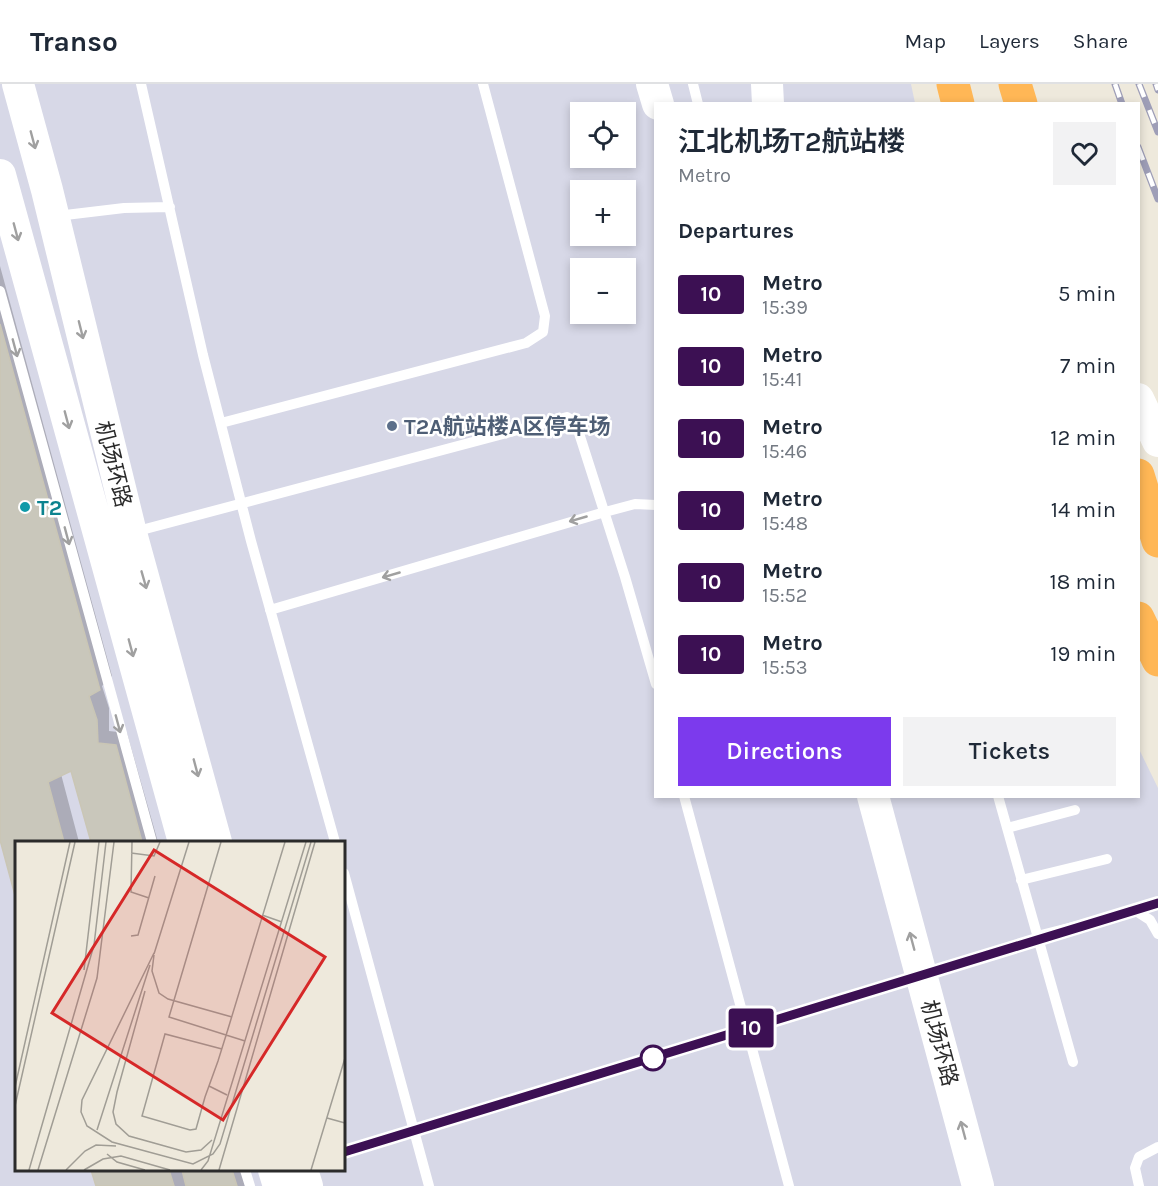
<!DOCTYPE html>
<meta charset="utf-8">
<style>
:root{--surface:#fff;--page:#f2f2f3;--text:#1f2937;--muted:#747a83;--line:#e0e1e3;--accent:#7c3aed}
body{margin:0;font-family:Karla,"Noto Sans SC",sans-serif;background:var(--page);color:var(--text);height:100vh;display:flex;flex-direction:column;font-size:22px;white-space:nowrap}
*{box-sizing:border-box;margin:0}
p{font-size:20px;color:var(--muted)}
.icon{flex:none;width:33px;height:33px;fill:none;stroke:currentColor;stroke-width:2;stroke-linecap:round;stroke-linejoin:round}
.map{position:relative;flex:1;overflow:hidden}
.panel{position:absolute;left:654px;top:18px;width:486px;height:696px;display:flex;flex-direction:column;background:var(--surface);border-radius:0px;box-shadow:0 3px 9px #0003}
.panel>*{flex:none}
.badge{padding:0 12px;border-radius:4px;font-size:21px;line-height:39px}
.buttons{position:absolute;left:570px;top:18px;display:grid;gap:12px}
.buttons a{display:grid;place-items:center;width:66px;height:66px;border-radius:0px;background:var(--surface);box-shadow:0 3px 9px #0003;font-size:30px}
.map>.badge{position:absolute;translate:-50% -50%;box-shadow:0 0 0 3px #fff}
h2{padding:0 24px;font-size:22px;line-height:54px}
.round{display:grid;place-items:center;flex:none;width:63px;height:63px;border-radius:0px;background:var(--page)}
.head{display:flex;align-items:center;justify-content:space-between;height:102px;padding:0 24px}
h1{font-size:28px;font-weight:600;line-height:45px}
.action{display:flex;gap:12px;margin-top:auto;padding:12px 24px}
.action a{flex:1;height:69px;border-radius:0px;background:var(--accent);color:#fff;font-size:24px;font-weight:600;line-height:69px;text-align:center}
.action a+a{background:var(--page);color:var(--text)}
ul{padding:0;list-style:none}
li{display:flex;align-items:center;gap:18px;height:72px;padding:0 24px}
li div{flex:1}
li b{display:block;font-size:22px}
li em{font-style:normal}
li .badge{min-width:66px;font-weight:700;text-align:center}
header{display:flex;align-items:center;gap:36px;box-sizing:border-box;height:84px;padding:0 30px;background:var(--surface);border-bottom:2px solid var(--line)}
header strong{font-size:28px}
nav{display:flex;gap:33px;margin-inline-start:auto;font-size:21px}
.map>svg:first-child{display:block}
</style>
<header>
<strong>Transo</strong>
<nav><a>Map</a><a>Layers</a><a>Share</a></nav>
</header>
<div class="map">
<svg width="1158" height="1102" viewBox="0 0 1158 1102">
<rect width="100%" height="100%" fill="#eee9dc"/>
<path fill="#d7d8e7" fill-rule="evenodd" d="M0 0H911L915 19 656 20V712H1138L1139 665 1158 704V1102H0ZM580 28H626V74H580ZM580 106H626V152H580ZM580 184H626V230H580ZM16 758H344V1086H16Z"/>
<path fill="#0003" d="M0 182 112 592 102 602 109 624V647L127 649 158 758H93L72 684 61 690 79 758H16V810L0 750Z
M93 1086H248L252 1102H97Z"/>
<path fill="#c9c7bb" stroke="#cac6b5" stroke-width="1.5" d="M0 240 100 606 89 612 97 636 98 659 116 661 142 758H91L71 687 48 698 64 758H16V815L0 756Z
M91 1086H169L174 1102H96Z
M182 1086H232L237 1102H186Z"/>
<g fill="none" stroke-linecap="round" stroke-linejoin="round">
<path stroke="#fff" stroke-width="10" d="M141 0 203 271 251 457 335 758
M693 0 698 20
M57 132 124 124 170 123
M0 207 152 758
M221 339 526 259 543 248 545 232 483 0
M134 448 567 333 574 337 578 346 625 493 656 600
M270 526 605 428 635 420 656 421
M684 712 789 1102
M998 712 1073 978
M1007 744 1075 726
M344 789 429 1102
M1021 796 1107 775
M1037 852 1136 827 1150 836 1158 850
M245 1086 250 1102
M1139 1102 1135 1084 1139 1073 1158 1063"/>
<path stroke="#fff" stroke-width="32" d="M18 0 47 106 131 449 216 758
M652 0 658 20
M767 0 768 20
M0 91 184 758
M1138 315 1158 357
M873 712 978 1102
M274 1086 279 1102
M302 1086 307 1102"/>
<path stroke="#ffb756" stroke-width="33" d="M953 0 958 20
M1015 0 1021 20
M1138 391 1158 457
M1138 534 1158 576"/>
<defs>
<path id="rail" d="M1115 0 1122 20
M1139 0 1158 48
M1156 0 1158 6
M1138 63 1158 115"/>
</defs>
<use href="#rail" stroke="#9e9eb7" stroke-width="7"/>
<use href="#rail" stroke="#fff" stroke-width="4.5" stroke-dasharray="14" stroke-linecap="butt"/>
</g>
<defs><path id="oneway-shaft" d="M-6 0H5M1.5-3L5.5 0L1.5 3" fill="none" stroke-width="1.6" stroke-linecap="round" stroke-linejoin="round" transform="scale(1.5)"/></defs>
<g stroke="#a0a0a0">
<use href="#oneway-shaft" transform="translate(33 56) rotate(75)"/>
<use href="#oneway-shaft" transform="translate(16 148) rotate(75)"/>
<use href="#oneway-shaft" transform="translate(81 246) rotate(76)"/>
<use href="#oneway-shaft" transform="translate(15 264) rotate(75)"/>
<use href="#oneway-shaft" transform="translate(67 336) rotate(75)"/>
<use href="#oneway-shaft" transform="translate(578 435) rotate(164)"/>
<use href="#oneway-shaft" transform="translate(67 452) rotate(75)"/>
<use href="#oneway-shaft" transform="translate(391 491) rotate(164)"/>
<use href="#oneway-shaft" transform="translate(144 496) rotate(74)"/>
<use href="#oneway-shaft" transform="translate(131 564) rotate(75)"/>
<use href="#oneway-shaft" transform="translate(118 640) rotate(75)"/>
<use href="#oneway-shaft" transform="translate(196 684) rotate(75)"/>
<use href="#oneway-shaft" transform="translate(912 857) rotate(-105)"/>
<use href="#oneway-shaft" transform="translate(963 1046) rotate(-105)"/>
</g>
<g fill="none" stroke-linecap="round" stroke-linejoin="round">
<defs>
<path id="line" d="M344 1068 1158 819"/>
</defs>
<use href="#line" stroke="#fff" stroke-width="14"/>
<use href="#line" stroke="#3c1053" stroke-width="9"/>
</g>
<circle fill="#5c6f8a" stroke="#fff" stroke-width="2" cx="392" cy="342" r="6"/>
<circle fill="#0f9aa8" stroke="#fff" stroke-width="2" cx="25" cy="423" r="6"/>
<circle fill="#fff" stroke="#3c1053" stroke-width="3" cx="653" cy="974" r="12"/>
<g text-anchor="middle" stroke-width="5" stroke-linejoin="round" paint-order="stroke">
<g font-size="22" font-weight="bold" fill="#4e5e75" stroke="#fff" text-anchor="start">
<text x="404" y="350">T2A航站楼A区停车场</text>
</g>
<g font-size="22" fill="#2b2b2b" stroke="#fff">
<text transform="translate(114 380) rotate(76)" y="8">机场环路</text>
<text transform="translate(940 959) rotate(75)" y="8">机场环路</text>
</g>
<g font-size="22" font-weight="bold" fill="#0d838f" stroke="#fff" text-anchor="start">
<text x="37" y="431">T2</text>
</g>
</g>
<g transform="translate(15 757)">
<rect width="330" height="330" fill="#eee9dc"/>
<path fill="none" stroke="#a09d95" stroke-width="1.5" d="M117 1 116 51 134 57M206 1 154 176 230 200M116 12 139 15 145 1M247 74 267 81M116 95 123 94 140 35M139 112 67 259 66 271 72 285 97 301 178 323 198 313 205 303 296 1M139 113 174 1M139 114 137 130 144 152 153 158 217 176M69 129 84 1M130 150 102 251 98 271 101 283 114 295 171 311 186 309 197 299M207 208 150 193 127 275 175 289 181 288 190 256 203 220 213 188 270 1M194 245 212 254M0 246 55 1M0 265 60 1M312 277 330 282M82 289 135 124M92 313 102 321 130 329M14 329 79 104 91 1M23 329 82 137 99 1M51 329 70 310 81 304 101 305M69 329 88 318 106 315 155 329M186 329 193 320 291 1M204 329 300 1M296 329 330 217"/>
<path fill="#d62828" fill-opacity="0.15" stroke="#d62828" stroke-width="3" d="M139 9 310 116 208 279 37 172Z"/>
<rect width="330" height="330" fill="none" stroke="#2b2b2b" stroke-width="3"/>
</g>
</svg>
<div class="buttons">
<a><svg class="icon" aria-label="locate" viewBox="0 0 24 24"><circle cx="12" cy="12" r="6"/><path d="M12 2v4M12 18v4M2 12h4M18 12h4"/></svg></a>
<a>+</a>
<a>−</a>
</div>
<b class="badge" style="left:751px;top:944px;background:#3c1053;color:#fff">10</b>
<section class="panel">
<div class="head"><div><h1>江北机场T2航站楼</h1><p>Metro</p></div><a class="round"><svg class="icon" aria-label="heart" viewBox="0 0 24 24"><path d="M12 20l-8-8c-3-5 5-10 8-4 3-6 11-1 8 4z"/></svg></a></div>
<h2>Departures</h2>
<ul>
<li><span class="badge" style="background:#3c1053;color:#fff">10</span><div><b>Metro</b><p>15:39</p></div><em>5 min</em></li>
<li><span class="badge" style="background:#3c1053;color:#fff">10</span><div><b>Metro</b><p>15:41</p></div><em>7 min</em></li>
<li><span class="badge" style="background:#3c1053;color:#fff">10</span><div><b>Metro</b><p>15:46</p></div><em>12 min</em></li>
<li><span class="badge" style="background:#3c1053;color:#fff">10</span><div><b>Metro</b><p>15:48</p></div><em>14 min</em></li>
<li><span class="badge" style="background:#3c1053;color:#fff">10</span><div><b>Metro</b><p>15:52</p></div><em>18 min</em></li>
<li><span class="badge" style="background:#3c1053;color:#fff">10</span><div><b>Metro</b><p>15:53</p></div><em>19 min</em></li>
</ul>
<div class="action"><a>Directions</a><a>Tickets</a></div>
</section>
</div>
